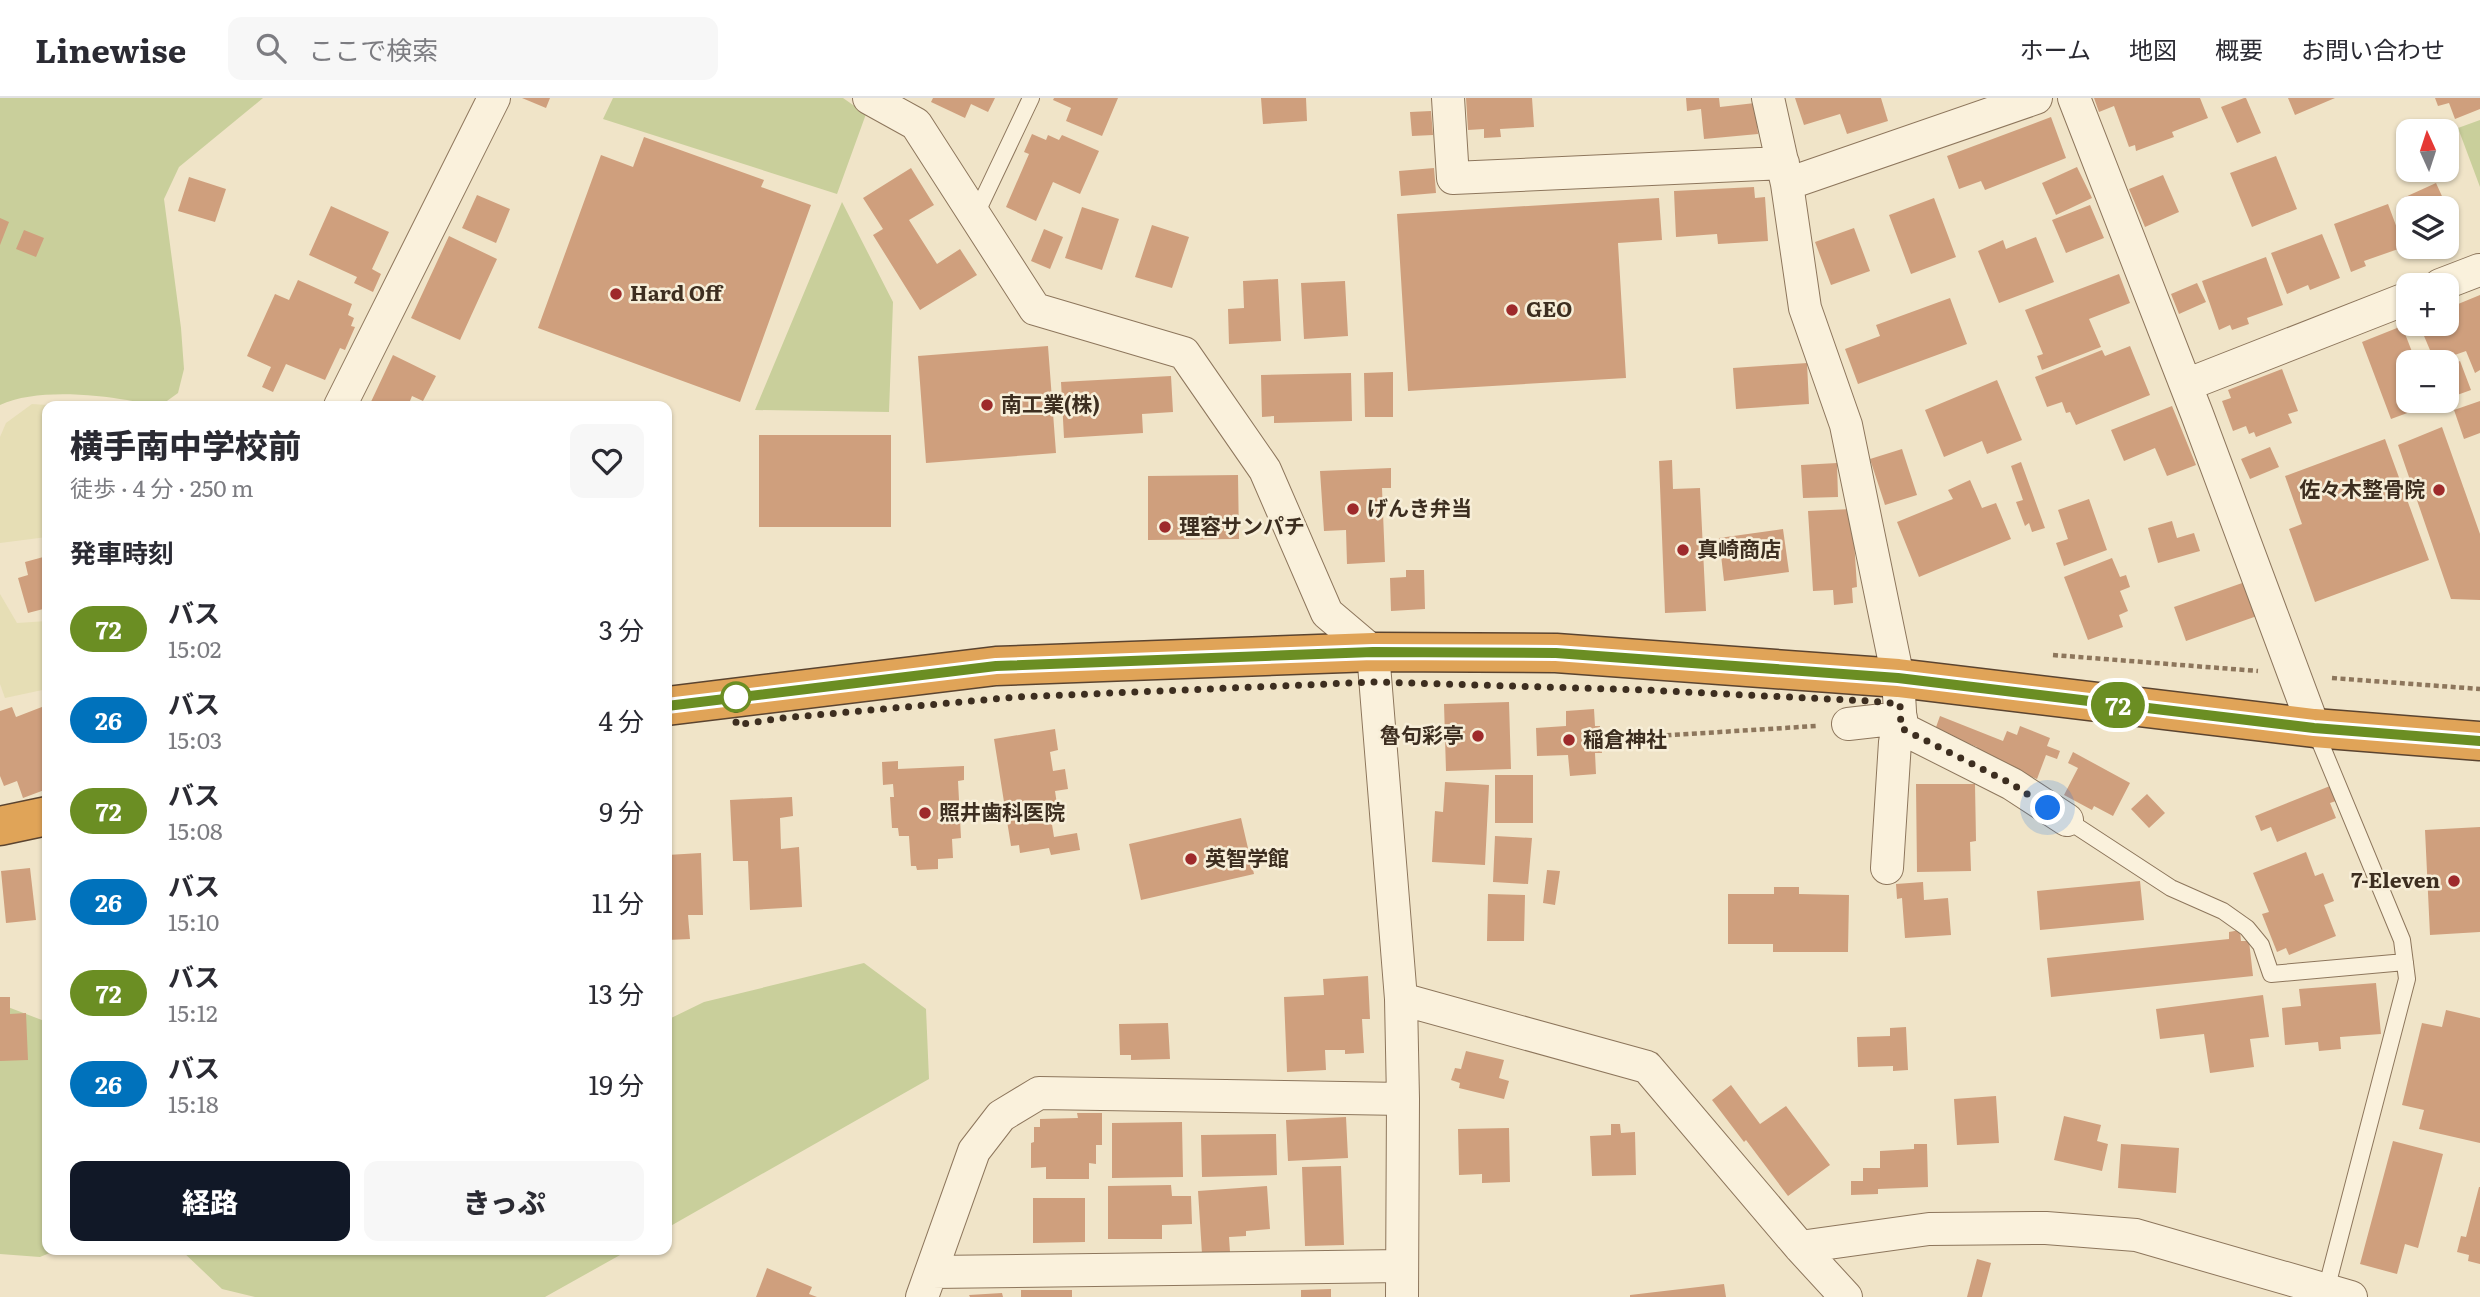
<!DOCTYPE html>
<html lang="ja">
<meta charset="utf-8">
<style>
:root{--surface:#fff;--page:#f7f7f7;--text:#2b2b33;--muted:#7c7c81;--line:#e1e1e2;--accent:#111827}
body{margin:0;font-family:Literata,"Noto Sans JP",serif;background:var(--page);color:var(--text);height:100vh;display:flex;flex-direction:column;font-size:26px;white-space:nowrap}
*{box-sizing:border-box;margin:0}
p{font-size:23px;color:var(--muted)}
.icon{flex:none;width:38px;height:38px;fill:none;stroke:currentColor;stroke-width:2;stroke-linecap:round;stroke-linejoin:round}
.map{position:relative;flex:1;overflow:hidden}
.details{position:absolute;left:42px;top:303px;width:630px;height:854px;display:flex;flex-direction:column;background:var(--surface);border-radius:14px;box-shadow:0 2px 5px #0004}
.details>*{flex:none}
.badge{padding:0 14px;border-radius:23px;font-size:24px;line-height:46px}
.needle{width:46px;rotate:357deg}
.buttons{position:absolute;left:2396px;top:21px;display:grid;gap:14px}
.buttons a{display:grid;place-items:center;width:63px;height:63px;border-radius:14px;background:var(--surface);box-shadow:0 2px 5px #0004;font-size:35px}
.you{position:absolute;width:35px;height:35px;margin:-18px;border:5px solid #fff;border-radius:50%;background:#1a73e8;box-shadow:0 0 0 10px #1a73e833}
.map>.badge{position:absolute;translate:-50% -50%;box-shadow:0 0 0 4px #fff}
h2{padding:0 28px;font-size:26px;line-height:63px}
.round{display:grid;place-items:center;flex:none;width:74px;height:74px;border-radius:14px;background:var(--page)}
.headline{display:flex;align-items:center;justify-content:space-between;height:119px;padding:0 28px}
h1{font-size:33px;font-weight:800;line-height:52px}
.action{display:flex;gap:14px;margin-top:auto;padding:14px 28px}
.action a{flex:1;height:80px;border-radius:14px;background:var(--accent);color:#fff;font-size:28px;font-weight:800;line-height:80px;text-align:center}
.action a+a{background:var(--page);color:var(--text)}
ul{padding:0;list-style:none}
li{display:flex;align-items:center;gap:21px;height:91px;padding:0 28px}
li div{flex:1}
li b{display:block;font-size:26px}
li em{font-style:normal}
li .badge{min-width:77px;font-weight:700;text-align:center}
header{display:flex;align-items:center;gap:42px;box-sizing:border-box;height:98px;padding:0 35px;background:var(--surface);border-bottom:2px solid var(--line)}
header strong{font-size:33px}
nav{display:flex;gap:38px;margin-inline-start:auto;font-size:24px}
.search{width:490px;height:63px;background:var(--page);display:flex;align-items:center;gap:18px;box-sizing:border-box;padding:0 24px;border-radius:14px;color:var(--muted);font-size:26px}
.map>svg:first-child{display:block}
</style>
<header>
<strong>Linewise</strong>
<div class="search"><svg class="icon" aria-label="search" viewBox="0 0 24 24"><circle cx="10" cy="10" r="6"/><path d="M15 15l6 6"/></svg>ここで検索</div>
<nav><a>ホーム</a><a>地図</a><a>概要</a><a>お問い合わせ</a></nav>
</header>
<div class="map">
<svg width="2480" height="1199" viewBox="0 0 2480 1199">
<rect width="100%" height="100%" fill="#f0e4c8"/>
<path fill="#e6deb5" d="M32 306 63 308H47V439L0 445V339L6 325Z
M0 496 17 525 47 523V591L5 600 0 586Z"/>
<path fill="#c9cf9b" d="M0 0H263L179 69 164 101 181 230 184 271 178 295 160 308C149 308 138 304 127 302 90 296 34 291 0 307Z
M613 0H843L866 16 837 96 603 21Z
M2480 22V89L2458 30Z
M842 104 893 204 889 314 755 312Z
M864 865 926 911 929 981 667 1130V922L704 904Z
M0 906 47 924V1152H57L40 1159 0 1156Z
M181 1152H629L545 1199H255L222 1191Z"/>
<path fill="#cf9f7d" d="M522 0H550L546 10Z
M933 0H995L988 14 971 6 965 20 931 4Z
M1054 0H1118L1102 38 1066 23 1071 10 1053 2Z
M1261 0H1306L1307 23 1263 26Z
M1466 0H1532L1534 29 1500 31 1501 39 1484 40V31L1468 32Z
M1686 0H1719L1720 9 1755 5 1758 36 1704 41 1701 11 1687 13Z
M1795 0H1881L1888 23 1847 36 1840 16 1804 27Z
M2094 0H2200L2208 20 2172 34 2174 39 2136 53 2135 47 2129 49 2114 8 2099 14Z
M2244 0H2246L2261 35 2237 45 2221 9Z
M2288 0H2335L2295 17Z
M2435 0H2480V11L2455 21 2449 5 2438 8Z
M1431 13 1433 37 1412 38 1410 14Z
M2051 19 2066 60 1985 92 1981 83 1959 91 1947 58Z
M1032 36 1046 42 1048 37 1059 42 1062 37 1099 53 1080 96 1053 84 1036 123 1006 109 1029 56 1024 54Z
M644 39 764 82 761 89 811 107 740 304 538 230 601 57 633 69Z
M2276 58 2297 111 2252 129 2230 75Z
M2077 69 2092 100 2056 117 2042 85Z
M911 70 934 107 909 122 937 166 960 151 977 177 920 212 873 137 883 131 863 100Z
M1434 70 1436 95 1401 98 1399 73Z
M2163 77 2179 114 2145 129 2129 91Z
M189 79 226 91 215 124 178 113Z
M2436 85 2456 129 2446 133V110H2408L2403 100Z
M1754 89 1755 100 1765 99 1768 143 1718 146 1717 136 1676 139 1674 93Z
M477 97 510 111 496 145 462 130Z
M1659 100 1662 142 1618 145 1626 280 1408 293 1397 116Z
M1934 100 1956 159 1911 176 1889 117Z
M2388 106 2404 149 2364 163 2366 168 2351 174 2334 126Z
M2090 107 2104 140 2066 155 2052 122Z
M331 108 389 134 372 171 381 176 373 194 354 185 357 179 309 157Z
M1082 109 1119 121 1102 172 1065 160Z
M0 120 9 124 0 147Z
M1152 127 1189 139 1172 190 1135 179Z
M1854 130 1870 173 1831 187 1815 144Z
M1044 131 1063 139 1050 171 1031 163Z
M24 132 44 140 36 159 16 151Z
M2322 136 2340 180 2310 192 2308 187 2287 196 2271 155Z
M449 138 497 161 460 242 411 220Z
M2036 139 2054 184 1999 205 1978 153 2003 142 2006 151Z
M2266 159 2283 207 2247 220 2249 226 2232 232 2230 227 2219 232 2202 183Z
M2119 176 2130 205 2089 221 2101 249 2042 272 2037 258 2043 256 2025 212Z
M1278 181 1281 243 1229 246 1228 211 1244 210 1243 183Z
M298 182 352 206 348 217 354 220 351 228 355 229 345 252 340 250 325 282 286 266 273 294 262 289 271 269 247 258 275 196 289 202Z
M1345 183 1348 238 1304 241 1301 185Z
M2197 185 2206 204 2179 216 2171 196Z
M2480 197V272L2475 275 2466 253 2435 264 2419 226H2446V211Z
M1950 200 1967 246 1858 286 1845 251 1880 238 1876 227Z
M2402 228 2416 264H2408V303H2440L2391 321 2362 244Z
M1048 248 1056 355 926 365 918 258Z
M2130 248 2150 297 2076 327 2070 314 2066 315 2062 304 2047 309 2035 279 2102 252 2105 258Z
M393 257 436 278 423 303 412 298 408 308H369Z
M2460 263 2471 292 2446 301V269Z
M1807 265 1809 306 1736 311 1733 270Z
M2282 271 2298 313 2288 316 2292 325 2256 339 2254 334 2249 336 2246 328 2233 333 2222 303 2231 300 2228 292Z
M1393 274V319H1365L1364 275Z
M1351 275 1352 323 1274 325V318L1262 319 1261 277Z
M1171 278 1173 314 1142 316 1143 335 1064 340 1061 284Z
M1997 282 2022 342 1987 356 1982 343 1944 359 1925 312Z
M2480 303V335L2464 341 2454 312Z
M2172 308 2196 367 2167 378 2155 350 2124 363 2111 332Z
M2442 329 2480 436V502L2451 501 2398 347Z
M759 337H891V429H759Z
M2385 341 2429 462 2315 504 2289 431 2302 426 2285 378Z
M2270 349 2279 369 2250 381 2241 361Z
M1902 351 1917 397 1885 407 1870 361Z
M1672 362 1673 391 1700 390 1706 513 1665 515 1659 363Z
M2021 364 2045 430 2032 434 2029 425 2025 428 2016 404 2023 402 2011 368Z
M1837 365 1838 399 1803 400 1801 367Z
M1391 370V390H1382L1385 464 1347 466 1346 432 1324 433 1320 373Z
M1238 377 1239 441 1148 442V378Z
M1970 382 1982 410 1996 405 2011 441 1919 479 1897 424 1953 401 1948 392Z
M2089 401 2107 452 2064 468 2056 445 2068 441 2058 412Z
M1852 411 1857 489 1852 490 1853 505 1834 507 1833 492 1813 493 1808 413Z
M2172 423 2177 440 2194 435 2200 453 2158 465 2148 430Z
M1783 431 1789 474 1724 483 1719 440Z
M47 458V510L28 515 18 480 28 477 25 464Z
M2112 460 2120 479 2126 477 2130 489 2120 493 2128 513 2119 517 2123 529 2088 542 2064 479Z
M1406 472H1424L1425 511 1391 513 1390 480 1406 479Z
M2245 484 2257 518 2186 543 2174 509Z
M1509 604 1511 671 1446 673 1444 606Z
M47 607V691L23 700 17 683 4 688 0 678V613L12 609 16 619Z
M1594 611 1595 628H1600L1602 655H1595L1596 676 1570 678 1568 657 1537 658 1536 630 1566 628V613Z
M1940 618 2003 643 2007 633 2017 637 2020 628 2050 640 2047 648 2060 653 2057 661 2046 657 2037 681 1994 664 1975 652 1977 649 1935 632Z
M1055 631 1058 652 1050 654 1053 673 1065 671 1068 691 1055 693 1058 713 1050 714 1054 739 1077 735 1080 752 1051 757 1049 750 1020 755 1019 747 1011 748 994 641Z
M2073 654 2130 685 2113 718 2094 708 2092 712 2064 697 2078 670 2068 665Z
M898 663V671L964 668V682L958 683 961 740 952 741 953 760 938 761V771L917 772 916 768H911L909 738H899L898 730H892L890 699H894L893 686 883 687 882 664Z
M1495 677H1533V725H1495Z
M1445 684 1489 687 1485 767 1432 764 1435 713 1443 714Z
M1916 686H1975L1976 743 1970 744 1971 773 1917 774Z
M2330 688 2336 703 2330 705 2336 720 2277 744 2271 729 2261 733 2255 718Z
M2147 696 2165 715 2149 730 2131 711Z
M792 699 793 718 780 720 781 751 799 749 802 809 750 812 748 763H733L730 702Z
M1241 720 1254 776 1141 802 1129 746Z
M2480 729V834L2430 837 2425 732Z
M1495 738 1532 740 1528 786 1493 784Z
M2306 754 2315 778 2323 775 2334 803 2324 807 2336 838 2289 857 2286 850 2277 854 2262 816 2269 814 2253 775Z
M701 755 703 817H688L690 841 667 842V757Z
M30 770 36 822 6 825 1 773Z
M1547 772 1560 773 1555 807 1543 805Z
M2140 783 2144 822 2040 832 2037 793Z
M1923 784 1924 802 1948 800 1951 837 1905 840 1902 800 1897 801 1896 786Z
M1774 789H1799V796L1849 797 1848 854H1773V846H1728V796H1774Z
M1488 796 1525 797 1524 843H1487Z
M2240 832 2241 843H2249L2253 878 2051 899 2047 860 2229 841V834Z
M1368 878 1370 921H1362L1364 955 1345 956V952H1325L1326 972 1287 974 1284 899 1324 897 1323 881Z
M2376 885 2381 936 2340 939 2341 951 2319 953 2318 944 2285 947 2282 910 2301 908 2299 891Z
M2263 897 2269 939 2250 941 2254 969 2210 975 2204 936 2160 941 2156 911Z
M0 899H10V916L26 915 28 962 0 963Z
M2446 912 2480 920V1045L2419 1031 2424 1012 2402 1007 2422 925 2442 929Z
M1168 925 1170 961 1131 962V957H1120L1119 926Z
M1906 929 1908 972 1893 973V968L1858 969 1857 939 1890 938V930Z
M1466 953 1504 962 1499 980 1509 983 1504 1001 1459 990 1460 985 1451 982 1455 970 1461 971Z
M1731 987 1760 1026 1786 1008 1830 1067 1788 1098 1746 1042 1744 1044 1712 1002Z
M1996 998 1999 1045 1957 1047 1954 1001Z
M1077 1015H1102V1047H1096V1066L1089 1065V1081H1046V1069L1031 1070V1045L1034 1044V1029H1040V1021L1078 1020Z
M2064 1018 2101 1027 2097 1043 2108 1046 2102 1073 2054 1062Z
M1346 1019 1348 1060 1288 1063 1286 1022Z
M1182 1024 1183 1079 1112 1080V1025Z
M1611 1026H1620L1621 1035 1635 1034 1636 1077 1592 1078 1590 1038 1611 1037Z
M1509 1030 1510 1084 1482 1085V1076L1459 1077 1458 1031Z
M1276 1036 1277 1077 1202 1079 1201 1037Z
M2393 1043 2443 1056 2418 1150 2405 1146 2397 1176 2360 1166Z
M1914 1046H1927L1928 1089 1878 1091V1096L1851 1097V1083H1863V1070H1880V1053L1914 1051Z
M2121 1046 2179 1050 2176 1095 2118 1090Z
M1341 1068 1344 1147 1305 1148 1302 1069Z
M1171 1087 1172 1098H1191L1192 1126 1162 1127V1141H1108V1088Z
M1267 1088 1270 1131 1246 1133V1138L1229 1139 1230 1154 1202 1156 1198 1093Z
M2479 1089H2480V1166L2468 1163 2469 1157 2457 1154 2461 1138 2466 1139Z
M1033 1100H1085V1144L1033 1145Z
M1977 1161 1991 1165 1982 1199H1967Z
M767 1170 812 1189 809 1196 817 1199H756Z
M1724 1186 1726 1199H1630V1197Z
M1331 1191V1199H1301V1192Z
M1021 1192H1072V1199H1021Z
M1002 1195 1003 1199H970L969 1197Z"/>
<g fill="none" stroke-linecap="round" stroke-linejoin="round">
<defs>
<path id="lane" d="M975 118 1031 0
M2315 632 2402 842 2407 881 2326 1192
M2067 722 2171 790 2223 813 2247 830 2261 847 2271 876 2405 864"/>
<path id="street" d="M869 0 916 26 1035 211 1184 255 1265 372 1327 515 1373 554 1401 901 1403 1001 1402 1199
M1448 0 1453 80 1783 65
M1768 0 1787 86 1805 210 1846 327 1898 580 1901 630 2012 686 2067 722
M2074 0 2197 316 2314 630
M1787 86 2036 0
M2440 187 2479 172
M2186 287 2408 200
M340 308 494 0
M1848 626 1901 620
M1887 770 1895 644 1901 630
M1401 901 1647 969 1800 1149 1846 1199
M1800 1149 1929 1131 2046 1130 2136 1137 2351 1199
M932 1174 1402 1168
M922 1199 974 1053 1001 1018 1039 995 1403 1001"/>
<path id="highway" d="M667 608 996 568 1373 554 1556 555 1898 580 2314 630 2480 643
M0 728 47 718"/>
</defs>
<use href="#lane" stroke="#8d765c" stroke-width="18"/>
<use href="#street" stroke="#8d765c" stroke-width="34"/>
<use href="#highway" stroke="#5b4430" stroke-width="41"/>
<path stroke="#8d765c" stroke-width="4.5" stroke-dasharray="5 3.5" stroke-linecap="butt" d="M2053 557 2258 573
M2332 580 2480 591
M1624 640 1816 628"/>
<use href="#lane" stroke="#faf1dc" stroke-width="16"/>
<use href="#street" stroke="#faf1dc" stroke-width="32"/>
<use href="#highway" stroke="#e0a458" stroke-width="38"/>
</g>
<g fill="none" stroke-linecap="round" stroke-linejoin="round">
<defs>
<path id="line" d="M667 608 996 568 1373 554 1556 555 1898 580 2314 630 2480 643"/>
</defs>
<use href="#line" stroke="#fff" stroke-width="16"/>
<use href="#line" stroke="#6b8e23" stroke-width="10"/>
<path stroke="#3d2e20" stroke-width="7" stroke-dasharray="0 12.6" d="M736 599V627L782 620 1017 599 1375 584 1644 592 1869 603 1900 606 1901 630 2012 686 2048 710"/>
</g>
<g fill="#9e2a2b" stroke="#f7eed8" stroke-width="2.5">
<circle cx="616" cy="196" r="7"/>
<circle cx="1512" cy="212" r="7"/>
<circle cx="987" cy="307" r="7"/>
<circle cx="2439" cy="392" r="7"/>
<circle cx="1353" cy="411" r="7"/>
<circle cx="1165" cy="429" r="7"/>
<circle cx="1683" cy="452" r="7"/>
<circle cx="1478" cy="638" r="7"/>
<circle cx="1569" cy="642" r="7"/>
<circle cx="925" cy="715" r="7"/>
<circle cx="1191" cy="761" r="7"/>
<circle cx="2454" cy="783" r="7"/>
</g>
<circle fill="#fff" stroke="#6b8e23" stroke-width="3.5" cx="736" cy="599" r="14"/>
<g text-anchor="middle" stroke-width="5" stroke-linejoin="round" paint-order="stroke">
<g font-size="21" font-weight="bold" fill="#3d2e20" stroke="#f7eed8" text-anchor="start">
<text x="630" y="203">Hard Off</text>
<text x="1526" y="219">GEO</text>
<text x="1001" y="314">南工業(株)</text>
<text x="2425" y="399" text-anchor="end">佐々木整骨院</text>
<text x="1367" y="418">げんき弁当</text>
<text x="1179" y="436">理容サンパチ</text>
<text x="1697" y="459">真崎商店</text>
<text x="1464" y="645" text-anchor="end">魯句彩亭</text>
<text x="1583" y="649">稲倉神社</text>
<text x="939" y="722">照井歯科医院</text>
<text x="1205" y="768">英智学館</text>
<text x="2440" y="790" text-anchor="end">7-Eleven</text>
</g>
</g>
</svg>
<div class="buttons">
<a><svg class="needle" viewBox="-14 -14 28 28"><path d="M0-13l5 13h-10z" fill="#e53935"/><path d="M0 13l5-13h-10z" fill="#7c7c81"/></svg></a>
<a><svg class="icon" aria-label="layers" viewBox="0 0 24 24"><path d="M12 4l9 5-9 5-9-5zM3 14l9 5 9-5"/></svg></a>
<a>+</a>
<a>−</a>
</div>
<div class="you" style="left:2048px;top:710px"></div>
<b class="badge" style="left:2118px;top:607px;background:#6b8e23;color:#fff">72</b>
<section class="details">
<div class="headline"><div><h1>横手南中学校前</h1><p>徒歩 · 4 分 · 250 m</p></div><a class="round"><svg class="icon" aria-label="heart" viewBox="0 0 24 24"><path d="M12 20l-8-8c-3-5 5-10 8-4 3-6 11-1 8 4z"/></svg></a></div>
<h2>発車時刻</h2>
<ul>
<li><span class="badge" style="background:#6b8e23;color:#fff">72</span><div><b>バス</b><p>15:02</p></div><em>3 分</em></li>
<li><span class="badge" style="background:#0072bc;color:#fff">26</span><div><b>バス</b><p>15:03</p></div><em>4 分</em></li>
<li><span class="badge" style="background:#6b8e23;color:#fff">72</span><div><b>バス</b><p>15:08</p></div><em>9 分</em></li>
<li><span class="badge" style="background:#0072bc;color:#fff">26</span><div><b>バス</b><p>15:10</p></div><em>11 分</em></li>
<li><span class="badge" style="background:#6b8e23;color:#fff">72</span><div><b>バス</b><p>15:12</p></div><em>13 分</em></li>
<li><span class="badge" style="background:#0072bc;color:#fff">26</span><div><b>バス</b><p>15:18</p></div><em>19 分</em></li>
</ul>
<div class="action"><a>経路</a><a>きっぷ</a></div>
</section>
</div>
